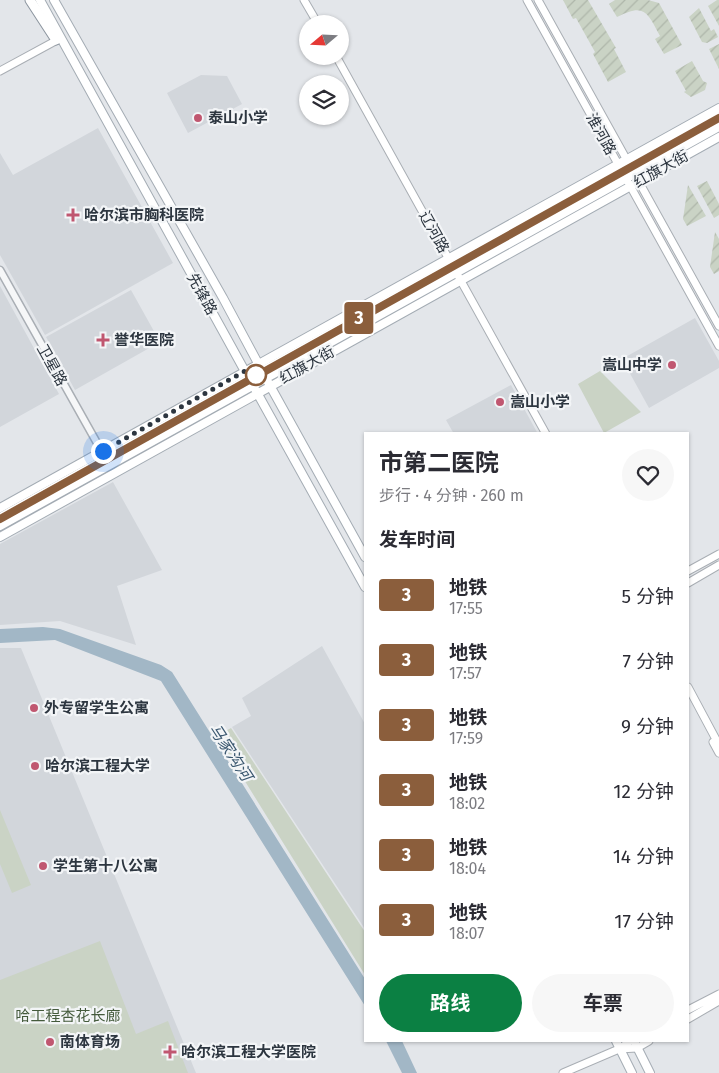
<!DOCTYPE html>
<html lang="zh">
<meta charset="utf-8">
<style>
:root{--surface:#fff;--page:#f7f7f7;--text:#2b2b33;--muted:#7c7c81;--accent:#0b8043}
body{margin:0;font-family:"Fira Sans","Noto Sans SC",sans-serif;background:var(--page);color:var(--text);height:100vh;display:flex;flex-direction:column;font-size:19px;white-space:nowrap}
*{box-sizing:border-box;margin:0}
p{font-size:16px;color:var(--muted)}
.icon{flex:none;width:28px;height:28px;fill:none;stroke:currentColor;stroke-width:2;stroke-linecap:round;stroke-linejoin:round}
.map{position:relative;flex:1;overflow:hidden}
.panel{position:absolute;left:364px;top:432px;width:325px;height:610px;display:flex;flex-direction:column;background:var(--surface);border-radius:0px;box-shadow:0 1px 4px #0004}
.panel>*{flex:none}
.badge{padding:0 10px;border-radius:4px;font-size:18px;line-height:32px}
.needle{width:32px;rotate:251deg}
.fabs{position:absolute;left:299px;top:15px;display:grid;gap:10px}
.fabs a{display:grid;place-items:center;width:50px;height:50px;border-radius:50%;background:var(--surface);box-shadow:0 1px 4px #0004;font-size:25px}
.you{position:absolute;width:25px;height:25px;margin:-12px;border:4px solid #fff;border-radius:50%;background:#1a73e8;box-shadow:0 0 0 8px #1a73e833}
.map>.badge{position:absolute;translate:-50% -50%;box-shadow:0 0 0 2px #fff}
h2{padding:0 15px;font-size:19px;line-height:45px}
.round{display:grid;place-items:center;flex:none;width:52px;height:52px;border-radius:26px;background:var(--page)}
.overview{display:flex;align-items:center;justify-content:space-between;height:85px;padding:0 15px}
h1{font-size:24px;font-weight:700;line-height:38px}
.primary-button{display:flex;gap:10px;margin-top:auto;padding:10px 15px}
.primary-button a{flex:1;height:58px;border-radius:30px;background:var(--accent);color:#fff;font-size:20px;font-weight:700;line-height:58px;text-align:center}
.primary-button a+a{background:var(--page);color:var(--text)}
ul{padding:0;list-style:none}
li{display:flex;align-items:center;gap:15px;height:65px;padding:0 15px}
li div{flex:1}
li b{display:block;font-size:19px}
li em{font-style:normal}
li .badge{min-width:55px;font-weight:700;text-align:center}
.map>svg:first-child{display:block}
</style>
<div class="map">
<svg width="719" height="1073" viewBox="0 0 719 1073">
<defs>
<pattern id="garden-furrows" width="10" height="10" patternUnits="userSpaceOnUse" patternTransform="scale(1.25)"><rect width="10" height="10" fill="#cad3c5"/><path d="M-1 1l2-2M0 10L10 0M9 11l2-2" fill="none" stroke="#aeb6aa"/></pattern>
</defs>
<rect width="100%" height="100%" fill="#e3e6ea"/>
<path fill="#d2d6db" d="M201 75 227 76 242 104 188 133 167 93Z
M98 128 173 263 45 335 0 255V153L13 175Z
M0 286 59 394 0 427Z
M131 290 160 342 75 390 46 337Z
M695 318 719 361V368L649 408 622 359Z
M511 385 538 434H454L446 420Z
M113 482 162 570 117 586 136 645 60 621 0 625V544Z
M322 646 365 724V929L232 727 251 716 242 698Z
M0 648H21L196 1073H0Z"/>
<path fill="#cad3c5" d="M600 371 641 412 604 433 578 384Z
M231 728 365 932V975L217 736Z
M0 810 31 885 12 893 0 864Z
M100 941 136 1034 168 1021 188 1073H0V980Z"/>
<path fill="url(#garden-furrows)" d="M563 0H588L616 48 614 49 626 72 608 82 593 54 595 52 576 18 573 19Z
M615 0H648L659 3 682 45 664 54 655 39 660 36C647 11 644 3 617 17L609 4Z
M717 0H719V26L708 6Z
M699 8 711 31 714 29 718 37 707 43 702 42 689 17Z
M719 44V69L709 49Z
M692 61 703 81 707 83 705 90 691 97 684 92 686 91 675 71Z
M707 181 719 204V215L714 218 697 186Z
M688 185 706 216 687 226 683 219Z
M715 232 719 239V271L714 274 710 267Z"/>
<path fill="#a2b7c6" d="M43 627 60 629 161 665 172 672 365 979V1006L161 681 55 640 0 643V629Z
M386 1041H402L417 1073H402Z"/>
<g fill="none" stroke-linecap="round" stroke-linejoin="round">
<defs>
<path id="tertiary" d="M0 270 106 459"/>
<path id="secondary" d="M304 0 318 24
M527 0 719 346
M538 0 719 326
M336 56 546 434
M0 71 59 39
M688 571 719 554
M688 583 719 565
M688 687 719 745
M713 742 719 753
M688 1010 719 994
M688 1019 719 1001
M619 1049 637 1048 649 1041
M563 1073 619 1049 630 1041"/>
<path id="primary" d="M40 0 247 375
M54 0 223 298 260 367
M268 382 365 557
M255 389 365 587
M0 508 719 108
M0 518 719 117
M0 526 719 127
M0 537 719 137
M616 1041 632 1073
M634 1041 650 1073"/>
<path id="trunk" d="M30 0 56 40"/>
</defs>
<use href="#tertiary" stroke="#a9aeb4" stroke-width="9"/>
<use href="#secondary" stroke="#a9aeb4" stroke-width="9"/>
<use href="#primary" stroke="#a4acb4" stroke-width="10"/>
<use href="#trunk" stroke="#8c959f" stroke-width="11"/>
<use href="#tertiary" stroke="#f6f7f8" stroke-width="6"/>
<use href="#secondary" stroke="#fff" stroke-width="7"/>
<use href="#primary" stroke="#fff" stroke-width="8"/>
<use href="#trunk" stroke="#fff" stroke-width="9"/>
</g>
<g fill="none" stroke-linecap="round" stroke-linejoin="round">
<defs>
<path id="line" d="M0 519 719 118"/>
</defs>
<use href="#line" stroke="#fff" stroke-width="11"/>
<use href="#line" stroke="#8b5e3c" stroke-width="8"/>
<path stroke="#2d3640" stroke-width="5" stroke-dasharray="0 9" d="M103 451 245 371 249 379 256 375"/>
</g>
<g fill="#c05770" stroke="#f3f5f7" stroke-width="2">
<circle cx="198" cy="118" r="5"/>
<path d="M70.5 207.5h5v5h5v5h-5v5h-5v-5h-5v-5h5z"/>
<path d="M100.5 332.5h5v5h5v5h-5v5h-5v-5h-5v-5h5z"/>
<circle cx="672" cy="365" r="5"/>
<circle cx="500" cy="402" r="5"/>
<circle cx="34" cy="708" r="5"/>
<circle cx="35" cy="766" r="5"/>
<circle cx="43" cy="866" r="5"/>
<circle cx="50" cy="1042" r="5"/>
<path d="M167.5 1044.5h5v5h5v5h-5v5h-5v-5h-5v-5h5z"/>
</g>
<circle fill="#fff" stroke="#8b5e3c" stroke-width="2.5" cx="256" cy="375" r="10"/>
<g text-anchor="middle" stroke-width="4.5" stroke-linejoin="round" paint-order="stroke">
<g font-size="15" font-weight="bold" fill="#2d3640" stroke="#f3f5f7" text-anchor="start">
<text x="208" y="123">泰山小学</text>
<text x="84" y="220">哈尔滨市胸科医院</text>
<text x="114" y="345">誉华医院</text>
<text x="662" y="370" text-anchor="end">嵩山中学</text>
<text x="510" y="407">嵩山小学</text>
<text x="44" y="713">外专留学生公寓</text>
<text x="45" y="771">哈尔滨工程大学</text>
<text x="53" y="871">学生第十八公寓</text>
<text x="60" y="1047">南体育场</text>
<text x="181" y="1057">哈尔滨工程大学医院</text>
</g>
<g font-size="15" fill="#2d3640" stroke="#f3f5f7">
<text transform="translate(601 134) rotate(61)" y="5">淮河路</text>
<text transform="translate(661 169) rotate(-29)" y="5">红旗大街</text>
<text transform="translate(434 232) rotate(61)" y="5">辽河路</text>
<text transform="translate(202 294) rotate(61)" y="5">先锋路</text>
<text transform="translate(52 365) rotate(61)" y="5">卫星路</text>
<text transform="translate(307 365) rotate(-29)" y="5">红旗大街</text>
</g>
<g font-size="15" fill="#445a3c" stroke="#f3f5f7">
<text x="68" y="1021">哈工程杏花长廊</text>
</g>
<g font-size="16" font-style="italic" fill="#3b5870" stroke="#f3f5f7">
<text transform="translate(231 752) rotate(57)" y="6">马家沟河</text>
</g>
</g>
</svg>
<div class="fabs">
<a><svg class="needle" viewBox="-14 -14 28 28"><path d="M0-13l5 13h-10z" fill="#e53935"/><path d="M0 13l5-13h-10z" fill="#7c7c81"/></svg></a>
<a><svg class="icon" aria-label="layers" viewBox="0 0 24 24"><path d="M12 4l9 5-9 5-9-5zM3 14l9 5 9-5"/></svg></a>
</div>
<div class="you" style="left:103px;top:451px"></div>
<b class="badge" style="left:359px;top:318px;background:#8b5e3c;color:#fff">3</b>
<section class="panel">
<div class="overview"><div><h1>市第二医院</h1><p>步行 · 4 分钟 · 260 m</p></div><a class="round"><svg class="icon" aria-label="heart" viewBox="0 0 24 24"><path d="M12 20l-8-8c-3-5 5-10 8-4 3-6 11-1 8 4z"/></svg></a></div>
<h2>发车时间</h2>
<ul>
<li><span class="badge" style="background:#8b5e3c;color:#fff">3</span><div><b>地铁</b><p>17:55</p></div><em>5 分钟</em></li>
<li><span class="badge" style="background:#8b5e3c;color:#fff">3</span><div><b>地铁</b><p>17:57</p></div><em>7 分钟</em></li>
<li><span class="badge" style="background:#8b5e3c;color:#fff">3</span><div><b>地铁</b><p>17:59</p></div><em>9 分钟</em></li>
<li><span class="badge" style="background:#8b5e3c;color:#fff">3</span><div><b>地铁</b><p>18:02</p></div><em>12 分钟</em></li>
<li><span class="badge" style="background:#8b5e3c;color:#fff">3</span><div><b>地铁</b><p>18:04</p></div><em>14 分钟</em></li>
<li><span class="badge" style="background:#8b5e3c;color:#fff">3</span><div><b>地铁</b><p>18:07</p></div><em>17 分钟</em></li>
</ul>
<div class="primary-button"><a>路线</a><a>车票</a></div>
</section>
</div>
